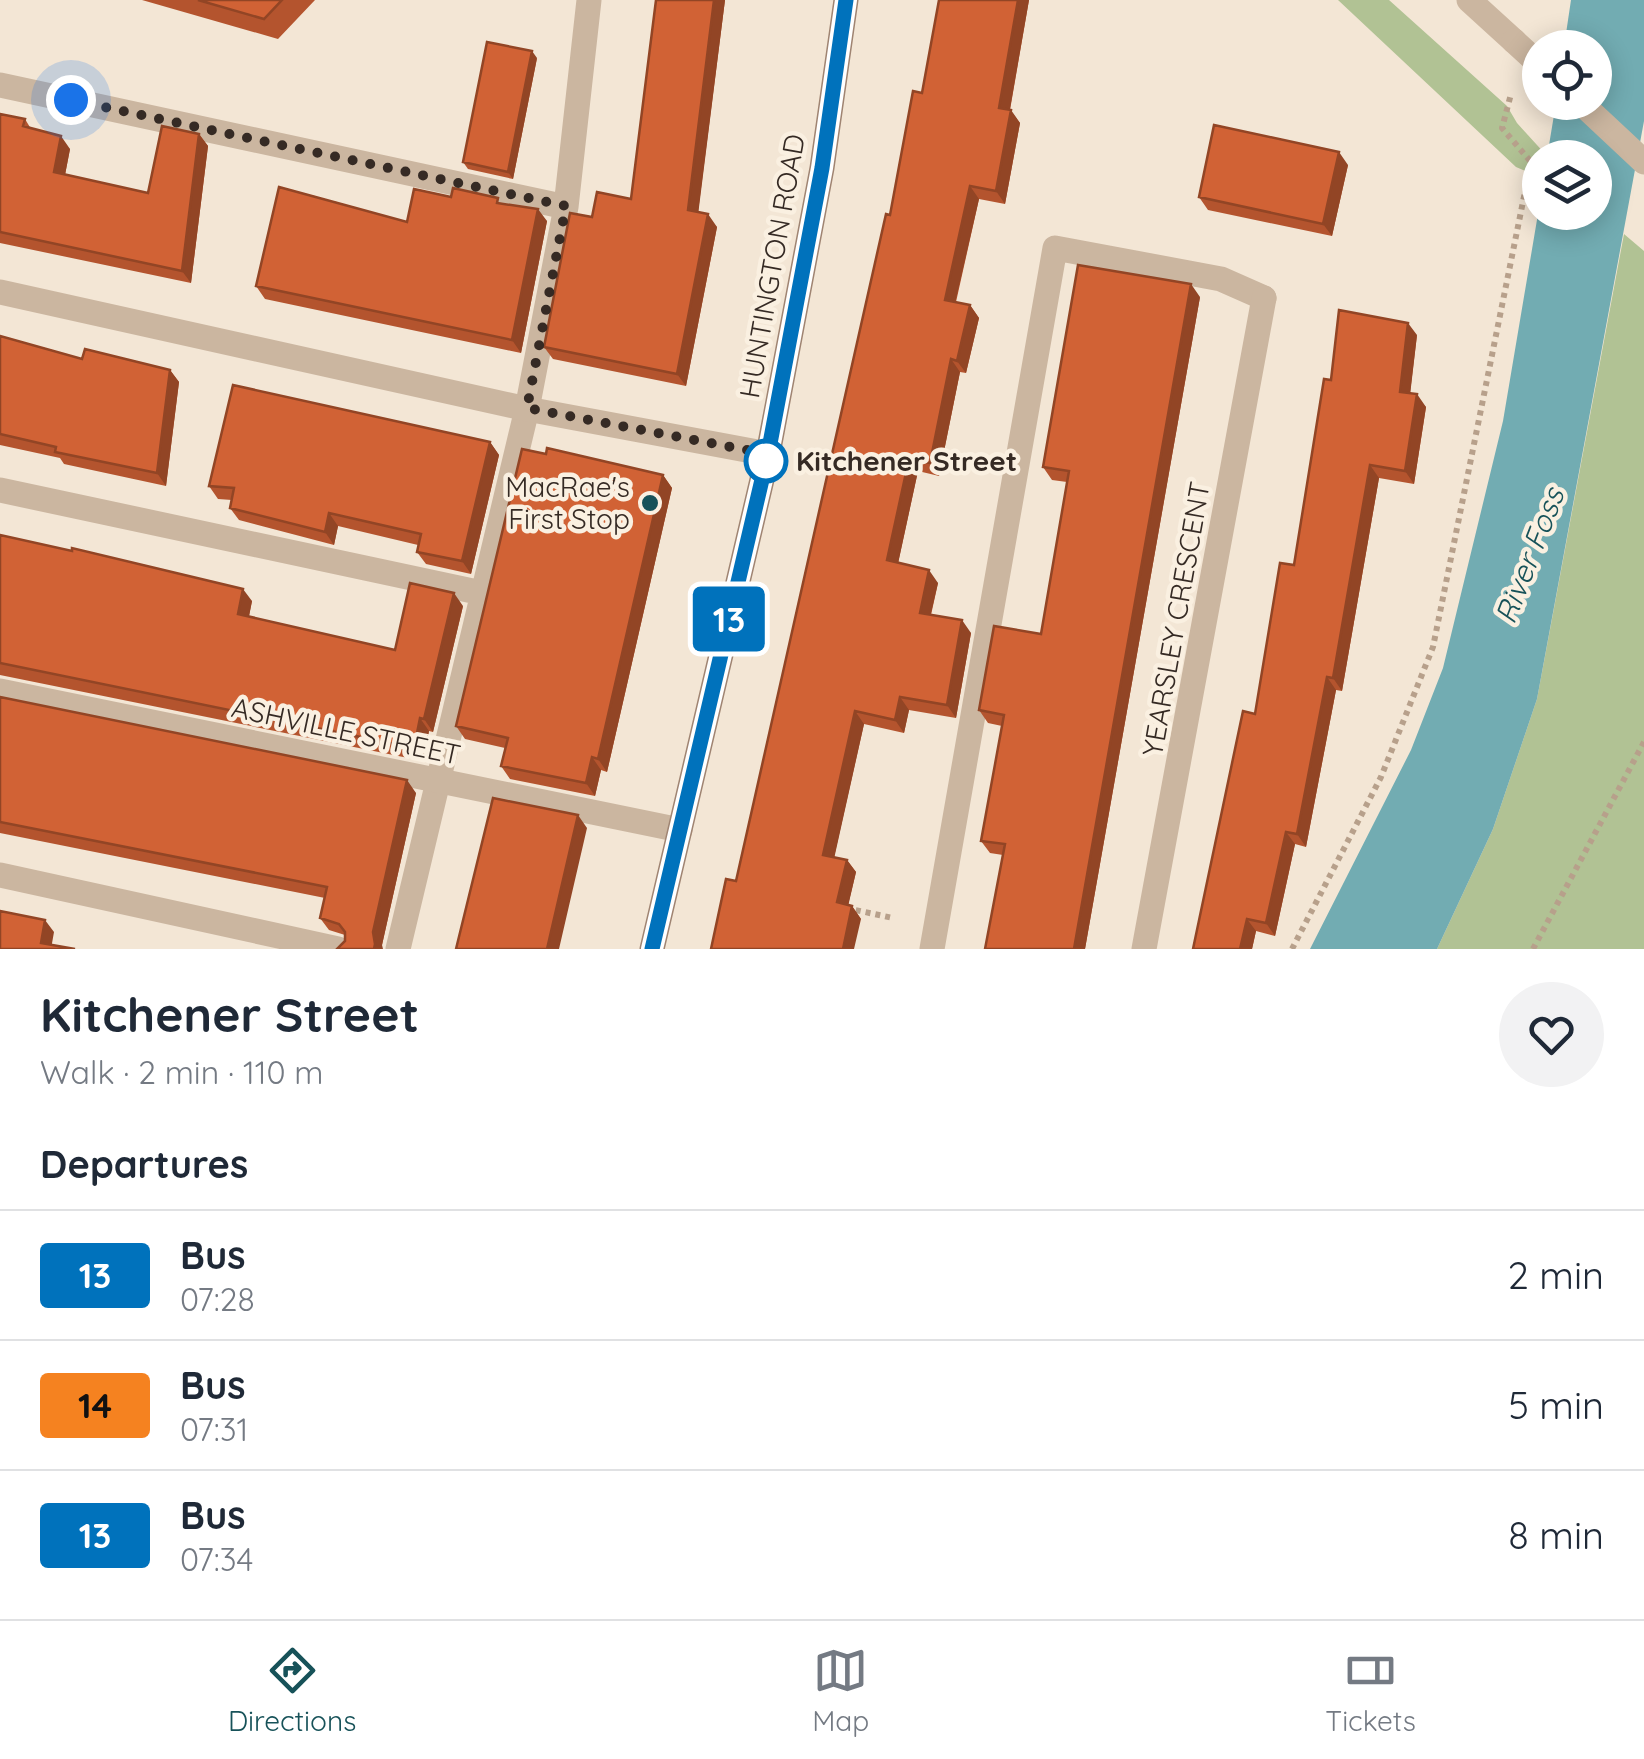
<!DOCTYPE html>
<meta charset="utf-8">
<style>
:root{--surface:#fff;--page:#f2f2f3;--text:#1f2937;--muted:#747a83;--line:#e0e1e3;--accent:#175259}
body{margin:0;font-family:Quicksand,sans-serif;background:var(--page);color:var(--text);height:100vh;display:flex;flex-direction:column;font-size:38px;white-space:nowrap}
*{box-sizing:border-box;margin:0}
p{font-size:32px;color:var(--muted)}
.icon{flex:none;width:55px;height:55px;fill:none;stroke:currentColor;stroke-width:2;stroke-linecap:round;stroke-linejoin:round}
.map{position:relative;height:949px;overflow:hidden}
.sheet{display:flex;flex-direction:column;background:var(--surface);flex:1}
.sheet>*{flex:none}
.badge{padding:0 20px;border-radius:8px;font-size:35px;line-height:65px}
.tools{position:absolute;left:1522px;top:30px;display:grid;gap:20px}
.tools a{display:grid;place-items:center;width:90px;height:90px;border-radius:50%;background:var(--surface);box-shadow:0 5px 25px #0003;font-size:50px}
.you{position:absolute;width:50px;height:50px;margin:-25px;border:8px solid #fff;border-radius:50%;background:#1a73e8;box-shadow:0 0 0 15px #1a73e833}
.map>.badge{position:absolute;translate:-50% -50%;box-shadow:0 0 0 5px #fff}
h2{padding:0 40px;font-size:38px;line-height:90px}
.round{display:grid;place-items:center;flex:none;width:105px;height:105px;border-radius:52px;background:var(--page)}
.overview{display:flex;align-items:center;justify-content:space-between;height:170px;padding:0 40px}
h1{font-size:48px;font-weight:800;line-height:75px}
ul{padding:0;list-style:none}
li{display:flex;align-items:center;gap:30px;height:130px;padding:0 40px;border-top:2px solid var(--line)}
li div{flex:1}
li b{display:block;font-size:38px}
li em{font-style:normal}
li .badge{min-width:110px;font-weight:700;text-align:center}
.tabs{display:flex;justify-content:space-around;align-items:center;height:140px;border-top:2px solid var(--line);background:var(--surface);font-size:28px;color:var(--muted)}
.tabs a{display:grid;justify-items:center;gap:5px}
.tabs .on{color:var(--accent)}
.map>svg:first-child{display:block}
</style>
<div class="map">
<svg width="1644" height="949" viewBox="0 0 1644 949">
<rect width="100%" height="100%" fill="#f3e6d5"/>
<path fill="#b1c294" d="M1338 0H1389L1507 106 1517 123 1547 156 1540 158V177L1516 167Z
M1624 234 1644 251V949H1437L1493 829 1537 699Z"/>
<path fill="#72acb2" d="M1571 0H1644V121L1537 699 1493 829 1437 949H1310L1411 750 1443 668 1503 421 1540 202V212H1595V158L1547 157 1556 103 1595 102V48L1564 47Z"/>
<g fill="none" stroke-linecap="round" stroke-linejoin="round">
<path stroke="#b7a08b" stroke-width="6" stroke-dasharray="5 5" stroke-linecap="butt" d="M846 908 893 918
M1292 949 1381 777 1433 647 1531 162 1502 128 1511 94
M1533 949 1644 742"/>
<path stroke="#cbb6a0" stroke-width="25" d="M0 85 566 207 527 409 398 949
M566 207 589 0
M0 490 482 593
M0 875 338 949
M932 949 1055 248 1221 279 1264 298"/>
<path stroke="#cbb6a0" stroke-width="25" d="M1469 0 1514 41
M1580 102 1644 162
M0 292 527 409 768 454
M0 691 680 830
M1144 949 1264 298"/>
<path stroke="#9f8472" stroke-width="25" d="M652 949 768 454 822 168 846 0"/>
<path stroke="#cbb6a0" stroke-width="25" d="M1514 41 1540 65"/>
</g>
<path fill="#b4542e" d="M142 0H315L278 39Z
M656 0H725L698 212 717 227 686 386 553 359 544 347 592 217 631 199Z
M939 0H1029L1010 110 1020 123 1005 204 979 199 956 302 970 305 979 318 966 373 960 372 939 476 918 471 898 563 938 583 931 615 971 633 956 718 909 710 904 733 864 724 834 857 847 860 856 872 848 905 852 906 861 919 736 881 922 93Z
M537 58 513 179 468 169 463 162Z
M0 114 25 119 31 129 70 149 65 175 148 193 199 134 208 146 191 283 0 243Z
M1348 165 1332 236 1208 210 1199 197Z
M451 197 502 203 547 221 521 353 265 299 256 286 407 222Z
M1200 297 1085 949H985L1003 855 990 853 981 841 1002 726 988 723 979 710 1041 634 1067 482 1052 480 1043 467Z
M1417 335 1410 393 1426 407 1414 484 1379 478 1342 691 1336 690 1306 847 1295 844 1275 936 1256 931 1252 949H1193L1294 565Z
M0 336 82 359 170 370 179 382 166 486 64 464 60 458 0 445Z
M490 442 499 455 471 574 426 564 417 552 418 545 338 526 334 545 239 520 230 508 232 500 218 499 209 486Z
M546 454 663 475 672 488 607 772 601 770 595 796 510 779 501 766 505 748 465 739 456 726Z
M0 535 252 601 249 616 395 650 463 606 433 732 429 731 423 761 0 675Z
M0 697 416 793 382 945 345 941V935L329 930 320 918 325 898 0 833Z"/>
<path fill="#924525" d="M714 0H725L697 223 688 210Z
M1018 0H1029L1008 120 999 108Z
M532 51 537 58 513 179 508 172Z
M1011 110 1020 123 1005 204 996 191Z
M199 134 208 146 191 283 182 271Z
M61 136 70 149 63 185 54 172Z
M1339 152 1348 165 1332 236 1323 224Z
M970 186 979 199 953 312 945 300Z
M538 209 547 221 521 353 512 340Z
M708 214 717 227 686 386 677 374Z
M1191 284 1200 297 1085 949H1074Z
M970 305 979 318 966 373 957 361Z
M1408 323 1417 335 1409 404 1400 392Z
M951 359 960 372 939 476 930 463Z
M170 370 179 382 166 486 157 473Z
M1417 394 1426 407 1414 484 1405 471Z
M490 442 499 455 471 574 462 561Z
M909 459 918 471 896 573 887 560Z
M1370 465 1379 478 1342 691 1333 678Z
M663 475 672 488 607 772 598 759Z
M329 513 338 526 334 545 325 532Z
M929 570 938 583 928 626 920 613Z
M243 589 252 601 247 626 238 614Z
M454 593 463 606 433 732 424 719Z
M962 620 971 633 956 718 947 705Z
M1327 677 1336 690 1306 847 1297 834Z
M900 697 909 710 904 733 895 720Z
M855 711 864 724 832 868 823 855Z
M420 718 429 731 423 761 414 748Z
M592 757 601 770 595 796 586 783Z
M407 780 416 793 382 945 383 949H374L373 932Z
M578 815 587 828 559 949H547Z
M1286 832 1295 844 1275 936 1266 923Z
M847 860 856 872 846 915 837 902Z
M852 906 861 919 854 949H843Z
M1247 919 1256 931 1252 949H1240Z
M45 920 54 932 51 949 41 943Z"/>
<path fill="#d16235" stroke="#924525" stroke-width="2.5" d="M198 0H282L264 19Z
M656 0H714L688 210 708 214 677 374 544 347 570 213 592 217 597 192 631 199Z
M939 0H1018L999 108 1011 110 996 191 970 186 945 300 970 305 957 361 951 359 930 463 909 459 887 560 929 570 920 613 962 620 947 705 900 697 895 720 855 711 823 855 847 860 837 902 852 906 843 949H711L726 879 736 881 886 214 890 215 913 91 922 93Z
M487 42 532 51 508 172 463 162Z
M0 114 25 119 23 126 61 136 54 172 148 193 162 126 199 134 182 271 0 232Z
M1214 125 1339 152 1323 224 1199 197Z
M279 187 407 222 414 189 451 197 453 188 498 198 497 203 538 209 512 340 256 286Z
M1078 265 1191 284 1074 949H985L1005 844 981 841 1004 715 979 710 994 626 1041 634 1069 471 1043 467Z
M1339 310 1408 323 1400 392 1417 394 1405 471 1370 465 1333 678 1327 677 1297 834 1286 832 1266 923 1247 919 1240 949H1193L1243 711 1255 714 1280 563 1294 565 1324 379 1331 380Z
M0 336 82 359 85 349 170 370 157 473 55 452 56 447 0 434Z
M233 385 490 442 462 561 417 552 421 534 329 513 325 532 230 508 234 488 209 486Z
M547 448 663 475 598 759 592 757 586 783 501 766 508 738 456 726 522 449 546 454Z
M0 535 72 551V548L243 589 238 614 395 650 410 583 454 593 424 719 420 718 414 748 0 663Z
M0 697 407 780 373 932 375 944 374 949H337L345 941V932L339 924 320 918 327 887 0 822Z
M493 798 578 815 547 949H456Z
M0 911 45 920 41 943 75 949H0Z"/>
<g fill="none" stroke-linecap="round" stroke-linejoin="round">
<defs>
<path id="line" d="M652 949 768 454 822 168 846 0"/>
</defs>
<use href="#line" stroke="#fff" stroke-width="22"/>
<use href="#line" stroke="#0072bc" stroke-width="15"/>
<path stroke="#352a24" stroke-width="10" stroke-dasharray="0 18" d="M71 100 566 206 527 408 768 454 766 461"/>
</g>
<circle fill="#fff" stroke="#0072bc" stroke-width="5" cx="766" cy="461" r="20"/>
<circle fill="#175259" stroke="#faf0e1" stroke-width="4" cx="650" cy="503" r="10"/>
<g text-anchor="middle" stroke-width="9" stroke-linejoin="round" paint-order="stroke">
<g font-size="28" fill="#352a24" stroke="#faf0e1">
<text transform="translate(772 266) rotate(-80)" y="10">HUNTINGTON ROAD</text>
<text transform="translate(1176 619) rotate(-80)" y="10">YEARSLEY CRESCENT</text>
<text transform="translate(346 731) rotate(12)" y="10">ASHVILLE STREET</text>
</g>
<g font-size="28" font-weight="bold" fill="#352a24" stroke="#faf0e1" text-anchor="start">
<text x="796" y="471">Kitchener Street</text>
</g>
<g font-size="28" fill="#352a24" stroke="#faf0e1" text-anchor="end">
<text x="630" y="497">MacRae's<tspan x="630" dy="32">First Stop</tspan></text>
</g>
<g font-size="30" font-style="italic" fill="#175259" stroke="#faf0e1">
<text transform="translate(1530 556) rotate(-69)" y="10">River Foss</text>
</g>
</g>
</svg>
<div class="tools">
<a><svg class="icon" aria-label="locate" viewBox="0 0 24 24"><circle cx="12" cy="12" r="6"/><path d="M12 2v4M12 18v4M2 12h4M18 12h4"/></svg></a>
<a><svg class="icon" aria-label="layers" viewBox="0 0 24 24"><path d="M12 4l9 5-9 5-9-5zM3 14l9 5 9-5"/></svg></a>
</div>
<div class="you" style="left:71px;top:100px"></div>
<b class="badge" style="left:729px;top:619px;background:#0072bc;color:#fff">13</b>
</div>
<section class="sheet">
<div class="overview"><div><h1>Kitchener Street</h1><p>Walk · 2 min · 110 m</p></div><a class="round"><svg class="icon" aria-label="heart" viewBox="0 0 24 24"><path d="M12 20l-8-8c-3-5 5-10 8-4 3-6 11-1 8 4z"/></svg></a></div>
<h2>Departures</h2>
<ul>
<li><span class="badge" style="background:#0072bc;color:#fff">13</span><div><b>Bus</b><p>07:28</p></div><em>2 min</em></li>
<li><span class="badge" style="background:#f58220;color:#111">14</span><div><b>Bus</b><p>07:31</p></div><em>5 min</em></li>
<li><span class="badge" style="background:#0072bc;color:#fff">13</span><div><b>Bus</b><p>07:34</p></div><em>8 min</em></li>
</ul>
</section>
<nav class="tabs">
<a class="on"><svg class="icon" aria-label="directions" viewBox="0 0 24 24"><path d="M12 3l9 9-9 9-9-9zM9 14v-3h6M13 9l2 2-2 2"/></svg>Directions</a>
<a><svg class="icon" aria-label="map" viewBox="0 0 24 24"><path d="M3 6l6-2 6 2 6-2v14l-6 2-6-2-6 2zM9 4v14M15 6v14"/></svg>Map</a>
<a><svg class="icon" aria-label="tickets" viewBox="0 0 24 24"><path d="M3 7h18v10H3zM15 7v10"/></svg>Tickets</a>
</nav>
